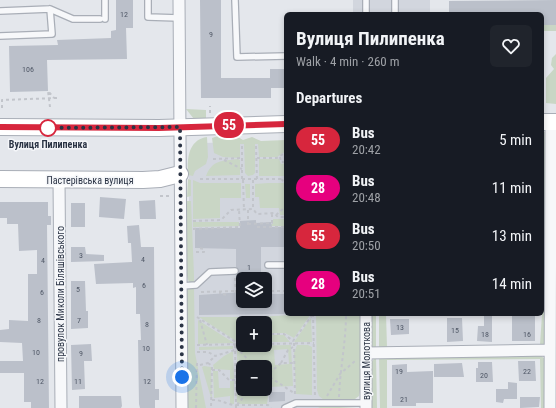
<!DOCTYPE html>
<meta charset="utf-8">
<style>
:root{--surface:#171b24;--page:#20242c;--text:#f1f3f6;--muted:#9ea1a6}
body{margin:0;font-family:"Roboto Condensed",sans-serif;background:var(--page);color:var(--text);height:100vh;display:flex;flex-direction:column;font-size:15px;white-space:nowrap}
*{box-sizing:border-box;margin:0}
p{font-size:13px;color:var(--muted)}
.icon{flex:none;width:22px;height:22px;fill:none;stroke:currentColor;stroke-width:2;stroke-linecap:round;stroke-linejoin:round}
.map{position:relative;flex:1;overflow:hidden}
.details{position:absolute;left:284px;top:12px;width:260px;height:304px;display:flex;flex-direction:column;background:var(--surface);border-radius:6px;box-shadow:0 2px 6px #0003}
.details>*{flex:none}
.badge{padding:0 8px;border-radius:13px;font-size:14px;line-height:26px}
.buttons{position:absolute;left:236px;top:272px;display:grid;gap:8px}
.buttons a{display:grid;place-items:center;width:36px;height:36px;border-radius:6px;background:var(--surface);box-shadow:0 2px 6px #0003;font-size:20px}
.you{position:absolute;width:20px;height:20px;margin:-10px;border:3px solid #fff;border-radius:50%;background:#1a73e8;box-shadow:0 0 0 6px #1a73e833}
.map>.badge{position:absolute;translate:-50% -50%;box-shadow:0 0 0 2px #fff}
h2{padding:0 12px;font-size:15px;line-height:36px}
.round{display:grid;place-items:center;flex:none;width:42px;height:42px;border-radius:6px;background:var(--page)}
.summary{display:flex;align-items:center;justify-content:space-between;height:68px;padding:0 12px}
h1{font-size:19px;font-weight:700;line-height:30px}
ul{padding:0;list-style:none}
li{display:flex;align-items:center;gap:12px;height:48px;padding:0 12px}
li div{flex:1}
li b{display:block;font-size:15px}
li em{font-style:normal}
li .badge{min-width:44px;font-weight:700;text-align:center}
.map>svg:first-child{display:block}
</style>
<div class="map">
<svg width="556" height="408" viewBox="0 0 556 408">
<rect width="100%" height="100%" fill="#e4e7ec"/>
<path fill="#d2d6de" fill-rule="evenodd" d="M353 0H430V14H353Z
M286 141V314H322L324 408H190L189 166 203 143ZM243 279H265V301H243ZM243 323H265V345H243ZM243 367H265V389H243Z"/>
<path fill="#c9d6c5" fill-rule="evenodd" d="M542 25H556V31H542Z
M556 54V104L546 103V78L554 69 551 65 552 58Z
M186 109 206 110V119H194Z
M542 132H547L545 237 542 243Z
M218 136 238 137 243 140 252 137 261 141 286 140V151L277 157H259L258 144H255V173L253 175 248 176 245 173 244 144H240V158L223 157 214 153 212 138Z
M207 137 208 157 206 164 195 171 193 176 188 175C187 159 188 140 207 137Z
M238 159 240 160V175L206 176C212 160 222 161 238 159Z
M259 159H279L281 164 286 163V176H259Z
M188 179 191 180V196L187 197Z
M193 180 200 183H241V198H220V218L193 219Z
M268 183H286V215H280L279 208H260L259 197H255V184Z
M245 184H250V198H246Z
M185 201H191L194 275V282L189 283 185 269V221L187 208Z
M273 219H286V226H256V225L273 224Z
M239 222V226L193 227V222Z
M542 251 545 254 546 347 379 350V314H386L387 347 540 345 542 314Z
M189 288 194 289 195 353 206 408H187L186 289Z
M306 314H311L294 338 285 333H265V323H243V335L236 341 199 317H259Z
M316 314H360V391L359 396 355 399 324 400 319 396 317 390Z
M371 314H376V349L372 346 371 341Z
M311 318 312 342H294Z
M198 320 234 343 198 344Z
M265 335H284L290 342H265Z
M291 345 293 386 269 387 267 404H237V346ZM288 349 289 364 275 365 274 350ZM243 367H265V389H243Z
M297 345H308L312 347V395L296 394 294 353Z
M233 346V349L199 350V347Z
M233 351 234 379H230V370L214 369 213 365 224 356Z
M540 355 545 359 546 408H541L540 359 387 360V408H380L379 356Z
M376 356 377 408H371V363Z
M204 366 211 367 212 401 202 367Z
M213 371H218L219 388H230V381H234V404H230V396L214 398Z
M322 406 357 408H318Z"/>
<path fill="#bbc0ca" d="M116 0H133V28H126L127 59 47 60 48 91 10 92 9 46 58 45 57 40 111 38V31L116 30Z
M200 0H221V78H270V69H286V88H271V98H201Z
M556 0V25H542V14H449V1Z
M100 197 126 199 124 219 99 217Z
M155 200 156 219H140L139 201Z
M0 202H48V216H51V225H47L49 408H31V402H24V373H0V361H23L22 343 0 342V330L9 329V320L28 321V274H37V250L19 251 18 224H7V218H0Z
M71 203H85V227H71Z
M256 220V223L271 222 272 227H286V247H261V279H236V275L239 271 236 267V249L195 248V228H240V221Z
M139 225 141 247H154L155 389H159V400H155V408H140L139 404 138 340H141L140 314H136V287L133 288V283L96 284 94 264 132 262 131 243H128L127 226Z
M71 247H85L86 254 104 255V261L71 262Z
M71 281H85L86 311H88V328L71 329Z
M243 292V301H265V294H286V314L199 315V295Z
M484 314H492V342L477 341 478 326H484Z
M512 314H535V341H512Z
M447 318H462L463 341 447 342Z
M390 319H409V334L391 335Z
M91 344 92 361H84L85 389 72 390 71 345Z
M518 361H535L536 381H519Z
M478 362H492L493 382H476V368H478Z
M462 363 464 377H434V364Z
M407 364V372L433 371V403H416V406H392V365Z
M508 382 517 383V399H504L503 403 496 402V389H508Z
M269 392H285V401L269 402Z
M79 396H121L122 406 121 408H79Z
M520 397H540L539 407 520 408Z"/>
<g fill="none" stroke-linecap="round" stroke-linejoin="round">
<defs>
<path id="lane" d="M105 0V19
M148 0V17L179 18
M235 0 237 57 286 56
M366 0V14
M395 0V14
M50 9 73 19H100
M0 11 50 9 52 34 0 36
M268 265H286
M181 286 196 285 210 272 235 271
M285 408 296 403H366"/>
<path id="street" d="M179 0 182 408
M59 180 61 408
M366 314V408
M366 353 549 350
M550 408 551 122"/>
<path id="secondary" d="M542 122H556
M0 127 159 128 286 124
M0 179 143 180 160 179 180 174"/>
</defs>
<use href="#lane" stroke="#a9aeb7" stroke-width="8"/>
<use href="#street" stroke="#a9aeb7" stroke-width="13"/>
<use href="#secondary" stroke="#a9aeb7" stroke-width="18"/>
<path stroke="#c2c5cb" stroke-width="2" stroke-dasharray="3 3" stroke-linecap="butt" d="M50 107 48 91 54 98
M2 108V100L57 98
M210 113V106
M242 146V180
M256 146 257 180
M280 157 281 162H286
M257 158H277L286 152
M213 159 242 158
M224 160 242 169
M200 179H286
M281 179 286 183
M243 180 244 210
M253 180V209
M160 196H170
M248 210V227
M276 215 286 206
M193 221 221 220 231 210 253 209 257 214 274 213 278 217H286
M248 224 272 223V213
M257 227H286
M193 229 240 227 239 210
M196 252H204V249L198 248
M268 272V291
M261 275 262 270
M235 278 236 295
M220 291V294L229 295
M201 292 235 291
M268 294V291H286
M313 314 315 397
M197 317 236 342V345
M200 320 207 345
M265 334H284L293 341 313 314
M236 342 243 336
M294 343 295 396
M265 344 314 343
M197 345 243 344
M235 345 236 408
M236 347 255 367
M197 352H208L215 356 235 350
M208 363 212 366 211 408
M281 363 288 350 293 347
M200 365 208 363 215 356
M212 370H219L229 380H235
M265 374 294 393
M265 377 281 363H293
M327 396 340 374 355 361
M339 397C340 369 346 342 346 314
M212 400C220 399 227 405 236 405
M236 405H268L271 408
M237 405 250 389
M196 408 197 363 199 362"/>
<use href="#lane" stroke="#f7f8fa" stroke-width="5.5"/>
<use href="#street" stroke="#f7f8fa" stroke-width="11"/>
<use href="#secondary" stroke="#fff" stroke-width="16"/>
</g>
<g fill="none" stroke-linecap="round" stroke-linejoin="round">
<defs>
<path id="line" d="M0 127 159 128 286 124"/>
</defs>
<use href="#line" stroke="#fff" stroke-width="9"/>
<use href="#line" stroke="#d7263d" stroke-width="6"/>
<path stroke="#2b3445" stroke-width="4" stroke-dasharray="0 7.2" d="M48 128H44L180 127 182 377"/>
</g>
<circle fill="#fff" stroke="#d7263d" stroke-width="2" cx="48" cy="128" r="8"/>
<g text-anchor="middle" stroke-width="3" stroke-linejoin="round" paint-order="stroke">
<g font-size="8" fill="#4f5766">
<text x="124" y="17">12</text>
<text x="211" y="37">9</text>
<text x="28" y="72">106</text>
<text x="81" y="258">3</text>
<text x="143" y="262">4</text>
<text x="43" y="263">4</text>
<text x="249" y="270">1</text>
<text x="144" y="288">6</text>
<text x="78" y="292">5</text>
<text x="42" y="295">6</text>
<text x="39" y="323">8</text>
<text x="79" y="323">7</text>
<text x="147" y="327">8</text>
<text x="400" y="330">13</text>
<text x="455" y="333">15</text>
<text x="485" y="337">18</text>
<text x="527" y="337">16</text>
<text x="146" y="351">10</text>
<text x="36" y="355">10</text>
<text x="81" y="356">9</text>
<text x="399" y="374">19</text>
<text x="527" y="374">22</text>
<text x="484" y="378">20</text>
<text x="40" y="384">12</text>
<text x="78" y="384">11</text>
<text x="147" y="384">12</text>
<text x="404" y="402">21</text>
</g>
<g font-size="10" font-weight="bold" fill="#2b3445" stroke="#f4f6f9">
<text x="48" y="148">Вулиця Пилипенка</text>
</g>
<g font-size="10" fill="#2b3445" stroke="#f4f6f9">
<text x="90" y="184">Пастерівська вулиця</text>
<text transform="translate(60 294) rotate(-90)" y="4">провулок Миколи Біляшівського</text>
<text transform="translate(366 361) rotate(-90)" y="4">вулиця Молоткова</text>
</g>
</g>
</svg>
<div class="buttons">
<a><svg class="icon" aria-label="layers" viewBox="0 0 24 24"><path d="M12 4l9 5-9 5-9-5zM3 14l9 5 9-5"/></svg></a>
<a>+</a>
<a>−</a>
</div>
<div class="you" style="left:182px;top:377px"></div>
<b class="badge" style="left:229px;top:125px;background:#d7263d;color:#fff">55</b>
<section class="details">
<div class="summary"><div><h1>Вулиця Пилипенка</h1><p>Walk · 4 min · 260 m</p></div><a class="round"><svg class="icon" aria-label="heart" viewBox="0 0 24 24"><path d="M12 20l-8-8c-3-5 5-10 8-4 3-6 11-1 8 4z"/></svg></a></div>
<h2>Departures</h2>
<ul>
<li><span class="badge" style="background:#d7263d;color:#fff">55</span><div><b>Bus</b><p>20:42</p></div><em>5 min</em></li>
<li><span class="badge" style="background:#e6007e;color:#fff">28</span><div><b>Bus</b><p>20:48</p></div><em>11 min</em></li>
<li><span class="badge" style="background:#d7263d;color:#fff">55</span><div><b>Bus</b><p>20:50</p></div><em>13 min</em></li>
<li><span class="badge" style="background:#e6007e;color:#fff">28</span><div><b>Bus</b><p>20:51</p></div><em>14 min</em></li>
</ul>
</section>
</div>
